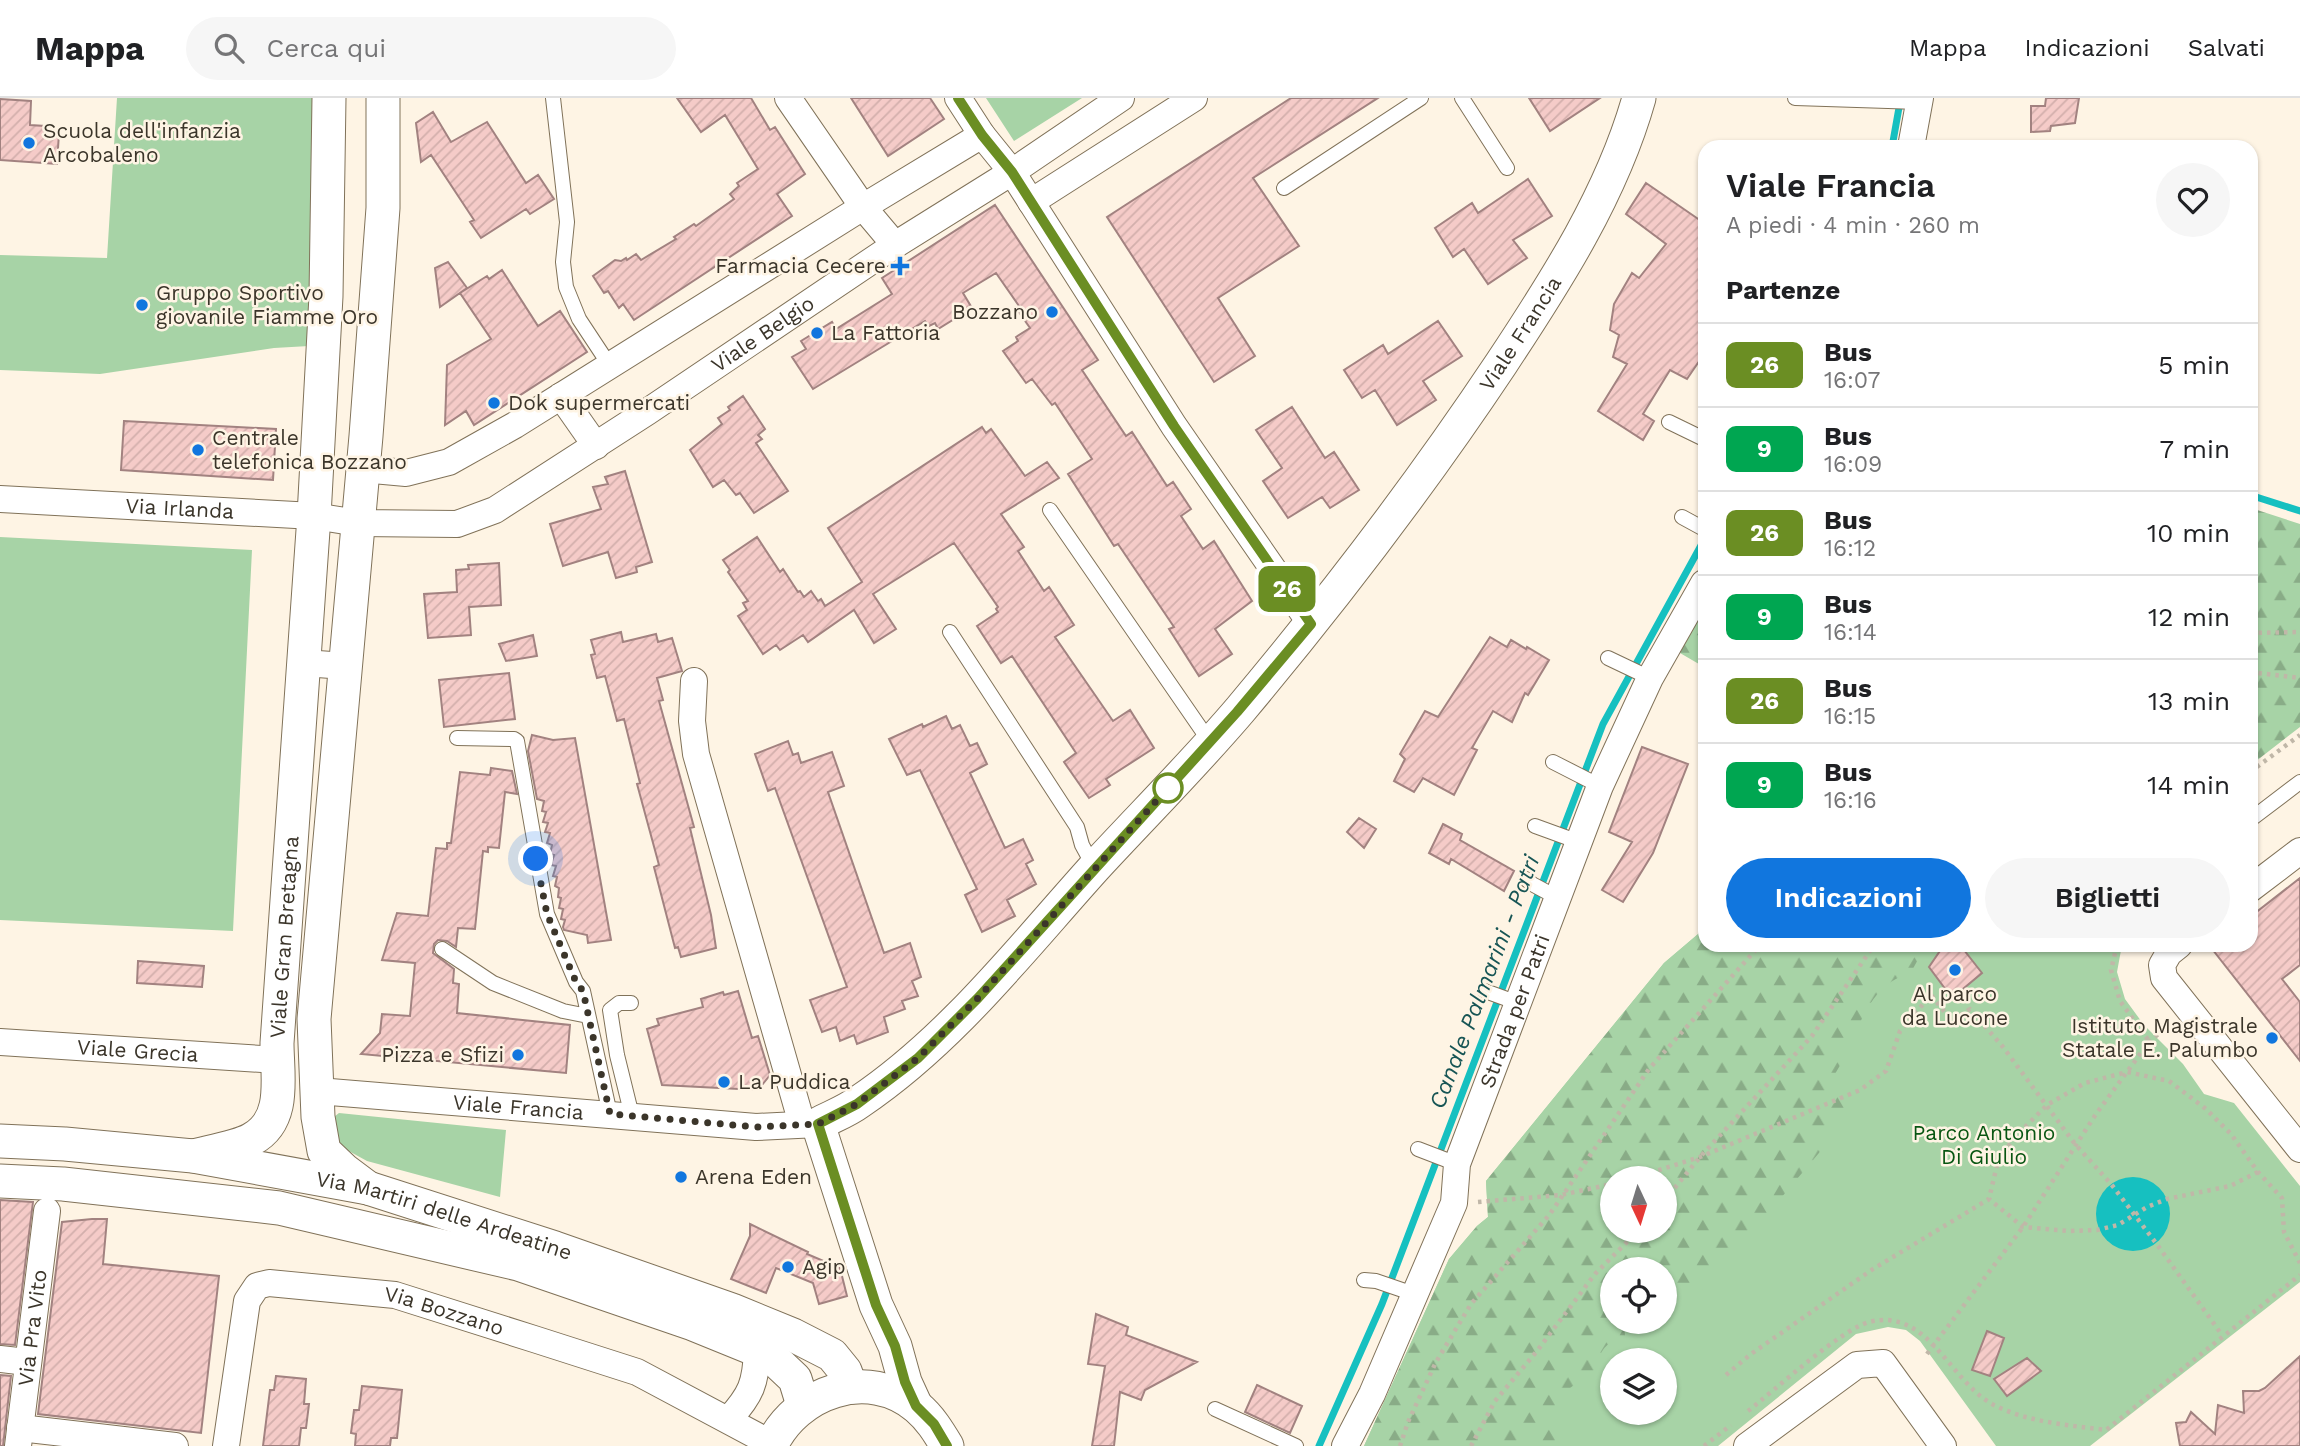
<!DOCTYPE html>
<html lang="it">
<meta charset="utf-8">
<style>
:root{--surface:#fff;--page:#f6f6f6;--text:#202124;--muted:#757577;--line:#e0e0e0;--accent:#1176de}
body{margin:0;font-family:"Work Sans",sans-serif;background:var(--page);color:var(--text);height:100vh;display:flex;flex-direction:column;font-size:26px;white-space:nowrap}
*{box-sizing:border-box;margin:0}
p{font-size:23px;color:var(--muted)}
.icon{flex:none;width:38px;height:38px;fill:none;stroke:currentColor;stroke-width:2;stroke-linecap:round;stroke-linejoin:round}
.map{position:relative;flex:1;overflow:hidden}
.panel{position:absolute;left:1698px;top:42px;width:560px;height:812px;display:flex;flex-direction:column;background:var(--surface);border-radius:21px;box-shadow:0 2px 5px #0004}
.panel>*{flex:none}
.badge{padding:0 14px;border-radius:10px;font-size:24px;line-height:46px}
.needle{width:46px;rotate:176deg}
.controls{position:absolute;left:1600px;top:1068px;display:grid;gap:14px}
.controls a{display:grid;place-items:center;width:77px;height:77px;border-radius:50%;background:var(--surface);box-shadow:0 2px 5px #0004;font-size:35px}
.you{position:absolute;width:35px;height:35px;margin:-18px;border:5px solid #fff;border-radius:50%;background:#1a73e8;box-shadow:0 0 0 10px #1a73e833}
.map>.badge{position:absolute;translate:-50% -50%;box-shadow:0 0 0 4px #fff}
h2{padding:0 28px;font-size:26px;line-height:63px}
.round{display:grid;place-items:center;flex:none;width:74px;height:74px;border-radius:37px;background:var(--page)}
.head{display:flex;align-items:center;justify-content:space-between;height:119px;padding:0 28px}
h1{font-size:33px;font-weight:600;line-height:52px}
.primary-button{display:flex;gap:14px;margin-top:auto;padding:14px 28px}
.primary-button a{flex:1;height:80px;border-radius:42px;background:var(--accent);color:#fff;font-size:28px;font-weight:600;line-height:80px;text-align:center}
.primary-button a+a{background:var(--page);color:var(--text)}
ul{padding:0;list-style:none}
li{display:flex;align-items:center;gap:21px;height:84px;padding:0 28px;border-top:2px solid var(--line)}
li div{flex:1}
li b{display:block;font-size:26px}
li em{font-style:normal}
li .badge{min-width:77px;font-weight:700;text-align:center}
header{display:flex;align-items:center;gap:42px;box-sizing:border-box;height:98px;padding:0 35px;background:var(--surface);border-bottom:2px solid var(--line)}
header strong{font-size:33px}
nav{display:flex;gap:38px;margin-inline-start:auto;font-size:24px}
.search{width:490px;height:63px;background:var(--page);display:flex;align-items:center;gap:18px;box-sizing:border-box;padding:0 24px;border-radius:38px;color:var(--muted);font-size:26px}
.map>svg:first-child{display:block}
</style>
<header>
<strong>Mappa</strong>
<div class="search"><svg class="icon" aria-label="search" viewBox="0 0 24 24"><circle cx="10" cy="10" r="6"/><path d="M15 15l6 6"/></svg>Cerca qui</div>
<nav><a>Mappa</a><a>Indicazioni</a><a>Salvati</a></nav>
</header>
<div class="map">
<svg width="2300" height="1348" viewBox="0 0 2300 1348">
<defs>
<pattern id="forest-firs" width="22" height="20" patternUnits="userSpaceOnUse" patternTransform="scale(1.75)"><rect width="22" height="20" fill="#a7d3a6"/><path d="M5 1l3.5 6h-7zM16 11l3.5 6h-7z" fill="#89ac87"/></pattern>
<pattern id="building-hatch" width="6" height="6" patternUnits="userSpaceOnUse" patternTransform="scale(1.75)"><rect width="6" height="6" fill="#f5cbc8"/><path d="M-1 1l2-2M0 6l6-6M5 7l2-2" fill="none" stroke="#d3afac"/></pattern>
</defs>
<rect width="100%" height="100%" fill="#fef4e4"/>
<path fill="#a7d3a6" fill-rule="evenodd" d="M117 0H321L309 248 274 250 100 276 0 272V157L107 160Z
M986 0H1082L1014 43Z
M0 439 252 452 233 833 0 822Z
M1704 831V847H2122L2117 874 2125 901 2144 927 2183 966 2204 996 2234 1005 2300 1088V1184L2090 1348H1996L1920 1243 1906 1232 1888 1229 1856 1236 1718 1348H1364L1449 1161 1477 1128 1488 1119 1486 1083 1664 865ZM1612 1080H1664V1132H1612ZM1612 1171H1664V1223H1612ZM1612 1262H1664V1314H1612Z
M339 1015 506 1032 500 1099 367 1063 336 1046 330 1022Z"/>
<path fill="url(#forest-firs)" fill-rule="evenodd" d="M2251 410 2300 426V629L2251 667Z
M1704 508V569L1680 555Z
M1704 831V847H1926L1910 876C1862 886 1856 950 1830 983L1851 1017 1704 1191 1680 1199 1672 1209 1664 1204V1171H1612V1223H1624L1625 1238C1602 1245 1595 1258 1600 1281 1553 1279 1544 1333 1579 1348H1364L1449 1161 1477 1128 1488 1119 1486 1083 1664 865ZM1612 1080H1664V1132H1612Z"/>
<path fill="#16c0c0" d="M2096 1116a37 37 0 1 1 74 0a37 37 0 1 1-74 0Z"/>
<g fill="none" stroke-linecap="round" stroke-linejoin="round">
<path stroke="#16c0c0" stroke-width="7" d="M1892 49 1900 4
M2250 397 2300 413
M1319 1348 1382 1206 1603 626 1704 442"/>
</g>
<path fill="url(#building-hatch)" stroke="#a28280" stroke-width="2" d="M677 0H751L770 32 775 29 805 76 777 96 792 118 634 222 623 206 619 210 608 193 604 195 593 178 615 162 621 163 626 160 627 162 636 156 641 162 676 141 674 139 694 126 696 128 734 101 730 96 739 88 737 85 758 71 725 17 701 34Z
M851 0H930L944 21 888 58Z
M1291 0H1378L1253 80 1299 148 1218 200 1255 258 1214 284 1107 119Z
M1529 0H1600L1550 33Z
M2046 0H2079L2075 25 2051 28 2050 33 2031 34V8H2045Z
M0 1 31 3 30 27 45 28 44 35H59L57 66 0 62Z
M433 14 451 44 487 24 526 85 538 77 554 101 530 116 526 111 481 140 470 124 474 122 431 57 421 64 416 25Z
M1528 81 1552 118 1513 142 1527 160 1488 186 1464 151 1453 159 1435 130 1472 105 1478 115Z
M1646 85 1704 125V256L1687 281 1670 272 1643 316 1654 323 1643 342 1598 313 1627 266 1613 259 1619 237 1610 232 1614 206 1632 175 1639 180 1666 146 1626 116Z
M995 107 1098 262 1082 272 1126 338 1132 334 1167 388 1173 384 1191 411 1181 418 1203 451 1214 443 1252 503 1215 531 1232 556 1199 578 1169 531 1174 529 1118 446 1114 448 1068 376 1092 361 1055 305 1052 307 1032 281 1026 285 1003 253 1018 243 1016 239 1030 230 1016 210 1019 208 996 175 963 195 972 210 938 231 935 225 929 228 925 223 813 291 792 259 806 251 801 243 832 224 836 231 892 196 882 180Z
M448 164 467 190 440 209 435 170Z
M502 172 538 228 560 213 587 254 474 327 466 313 445 327 447 267 491 241 460 195 487 178 489 181Z
M1438 223 1462 258 1423 283 1436 302 1397 327 1375 292 1362 300 1344 272 1383 247 1388 256Z
M743 298 765 331 758 337 762 341 756 345 788 393 754 415 740 395 736 397 724 382 713 389 690 352 722 326 718 320 730 312 728 309Z
M1292 309 1325 360 1334 354 1359 392 1330 410 1322 399 1288 420 1263 383 1282 370 1256 332Z
M124 323 276 331 273 382 121 372Z
M982 329 986 335 991 331 1025 378 1047 364 1059 380 1001 416 1024 449 1018 453 1044 493 1049 489 1074 527 1055 539 1113 623 1130 612 1154 650 1106 681 1110 687 1089 700 1064 664 1076 655 1012 558 1001 565 977 528 998 514 996 511 998 509 954 445 873 496 896 531 874 545 854 512 808 544 803 537 780 552 776 547 763 556 738 518 747 512 743 505 748 503 728 474 730 472 723 462 757 439 780 474 783 471 798 494 800 493 804 499 811 493 818 503 821 501 825 508 862 484 828 430Z
M625 373 652 464 636 469 637 474 616 480 608 454 563 468 550 426 601 411 593 389 608 386 605 379Z
M499 465 501 507 469 509 471 537 428 540 424 496 457 494 456 472 469 471 468 467Z
M621 534 623 544 656 536 658 544 672 540 682 573 657 580 663 602 659 603 694 729 690 730 711 817 716 850 681 859 678 849 675 850 654 769 659 767 637 686 640 685 624 621 617 623 605 578 597 580 591 557 595 556 591 542Z
M533 537 537 558 506 563 499 546Z
M1490 539 1507 549 1511 542 1526 551 1527 549 1549 562 1528 597 1525 595 1512 624 1493 613 1472 650 1477 652 1454 697 1423 680 1414 694 1394 683 1405 661 1400 656 1425 613 1438 619Z
M509 575 515 621 444 629 439 582Z
M946 618 952 631 960 627 970 648 977 645 987 666 970 675 1005 750 1023 741 1033 762 1026 766 1036 786 1007 802 1015 818 982 834 965 797 977 791 920 672 907 677 889 641 922 626 923 629Z
M532 637 553 642 575 640 611 842 588 845 587 837 564 832 563 829 565 822 561 821 563 811 559 810 561 800 558 799 559 790 555 788 557 779 553 778 556 768 551 767 554 757 550 756 552 747 547 745 550 735 545 734 548 725 543 724 546 714 542 713 544 703 537 701 528 653Z
M788 643 793 657 798 655 801 665 832 654 844 688 828 694 884 855 910 845 921 879 912 883 918 898 902 903 905 911 884 919 888 934 857 946 854 937 840 943 836 929 822 934 810 902 847 889 775 690 768 693 755 656Z
M1642 649 1688 666 1653 755 1623 804 1602 792 1632 744 1609 734Z
M491 670 512 673 517 696 505 694 499 750 488 749V754L483 753 475 831 458 830 456 849 447 843 438 842 434 846 433 855 454 871 453 885 459 886 457 915 570 927 566 975 361 956 380 935 382 916 410 918 415 865 382 862 397 815 428 818 436 750 447 751V745H451L460 674 490 677Z
M1359 720 1376 731 1364 750 1347 734Z
M1443 726 1462 736 1460 742 1514 773 1504 793 1451 761 1449 766 1429 755Z
M2300 780V867L2282 881 2300 904V963L2209 847H2250V819Z
M1944 847H1960L1982 875 1952 900 1929 869Z
M138 863 204 868 202 889 137 885Z
M738 893 752 940 758 938 770 977 758 992 662 987 647 931 659 927 657 921 703 909 701 901 723 894 724 897Z
M0 1102 33 1104 15 1247 0 1246Z
M92 1121H107L103 1166 219 1178 201 1335 38 1316 62 1124Z
M750 1126 808 1154 807 1156 840 1170 847 1198 819 1206 813 1185 776 1170 766 1195 731 1181 750 1138Z
M1096 1216 1128 1229 1126 1237 1197 1264 1145 1292 1141 1302 1120 1294 1114 1348H1092L1105 1268 1088 1266Z
M1987 1233 2004 1240 1990 1278 1972 1272Z
M2300 1258V1348H2180L2176 1325 2186 1324 2191 1314 2215 1336 2218 1307 2244 1315 2243 1293H2259L2265 1290Z
M2027 1260 2041 1273 2007 1298 1994 1281Z
M0 1277 11 1278 3 1348H0Z
M276 1278 306 1281 304 1306H309L306 1330H301L299 1348H263L270 1292H274Z
M1257 1287 1302 1308 1290 1335 1245 1314Z
M362 1288 402 1292 397 1340H391L390 1348H355L356 1336 351 1335 354 1312H359Z"/>
<g fill="none" stroke-linecap="round" stroke-linejoin="round">
<defs>
<path id="service" d="M553 0 567 124 563 164 566 189 579 221 610 268
M1462 0 1507 70
M1795 0 1919 4
M1284 90 1421 0
M1669 324 1704 341
M1050 412 1210 644
M1682 419 1704 431
M950 534 1077 729 1082 747 1094 769
M1608 560 1650 580
M457 640 514 641 517 643 547 816 576 884 583 893 610 1016
M1553 664 1600 688
M2250 722 2300 684
M1535 728 1579 744
M1526 781 1532 786 1558 800
M442 851 493 885 563 913 588 918
M1485 893 1518 905
M631 905H619L610 912 617 957 632 1018
M1418 1051 1457 1066
M1364 1182 1376 1183 1414 1196
M1215 1311 1296 1348"/>
<g id="minor">
<path d="M788 0 863 109 895 147"/>
<path d="M958 0 982 37 1012 74 1174 328 1311 526"/>
<path d="M1911 49 1920 0"/>
<path d="M1031 104 1194 0"/>
<path d="M561 298 596 348"/>
<path d="M362 371 406 375 449 364 515 327 863 109 982 37"/>
<path id="s1" d="M0 401 314 418 358 425 457 426 495 412 647 314 895 147 1012 74 1121 0"/>
<path d="M304 565 345 568"/>
<path d="M694 583 692 623 696 656 802 1026"/>
<path d="M2250 791 2300 753"/>
<path d="M2179 847 2169 855 2162 867 2164 880 2300 1051"/>
<path id="s2" d="M0 944 277 962"/>
<path id="s3" d="M318 993 756 1029 818 1026"/>
<path d="M0 1261 27 1264"/>
<path d="M729 1321C751 1297 756 1285 757 1252"/>
<path d="M20 1330 175 1348"/>
<path id="s4" d="M18 1348 47 1113"/>
<path id="s5" d="M226 1348 247 1203 257 1188 269 1185 395 1197 534 1241 637 1274 772 1346"/>
<path id="s6" d="M1345 1348 1372 1296 1454 1105 1457 1066 1600 688 1650 580 1704 485"/>
<path d="M1747 1348 1857 1267 1883 1265 1943 1348"/>
</g>
<g id="tertiary">
<path id="s7" d="M0 1043 65 1046 193 1058 368 1090 555 1150 732 1212 793 1237 832 1257 845 1273 851 1289"/>
<path id="s8" d="M193 1058C208 1054 239 1049 252 1041 287 1022 277 978 277 945L314 418 326 198 329 0"/>
<path d="M0 1083 63 1086 279 1110 518 1166 693 1226 757 1252 777 1264 795 1281 803 1307"/>
<path d="M368 1090 344 1072 324 1053 318 1019 314 921 366 338 383 110V0"/>
<path id="s9" d="M916 1308 905 1284 895 1248 876 1207 818 1026C831 1019 847 1013 859 1004 951 942 1021 851 1095 769 1143 717 1194 666 1240 612 1333 501 1421 386 1501 266 1556 183 1612 96 1639 0"/>
<path d="M771 1348C796 1294 868 1268 917 1309 930 1320 938 1333 947 1348"/>
</g>
</defs>
<use href="#service" stroke="#807259" stroke-width="16"/>
<use href="#minor" stroke="#807259" stroke-width="28"/>
<use href="#tertiary" stroke="#807259" stroke-width="35"/>
<path stroke="#c0b7a8" stroke-width="4.5" stroke-dasharray="3.5 5" stroke-linecap="butt" d="M2250 535 2300 534
M2250 574 2300 580
M2250 674 2300 637
M2117 847 2111 872 2120 903 2149 943
M2258 1074 2230 1088 2167 1101 2147 1109 2118 1127 2097 1132 2069 1133 2023 1129 1989 1101 1999 1059 2020 1034 2047 1007 2085 985 2127 974 2169 983 2206 1011 2231 1036 2258 1074 2282 1100 2284 1134 2300 1165
M1634 1080 1700 1059 1860 992 1886 973 1900 933 1931 897 1952 923 1970 911 2003 949 2075 1046 2111 1086 2156 1145 2222 1237
M1664 1103 1700 1059 1812 938 1874 847
M1478 1104 1561 1097 1612 1086
M1927 1256 2023 1129 2096 1016 2149 944 2170 926
M1726 1277 1751 1256 1873 1171 1989 1101
M1748 1313C1775 1292 1840 1232 1869 1224 1928 1209 1949 1282 1992 1306 2026 1324 2067 1327 2106 1332L2300 1177
M1400 1348 1408 1324 1436 1264 1471 1206 1550 1116 1649 971 1760 847
M1471 1348 1495 1303 1537 1253 1595 1176 1639 1132
M1704 1348 1731 1327"/>
<use href="#service" stroke="#fff" stroke-width="14"/>
<use href="#minor" stroke="#fff" stroke-width="26"/>
<use href="#tertiary" stroke="#fff" stroke-width="33"/>
</g>
<g fill="none" stroke-linecap="round" stroke-linejoin="round">
<defs>
<path id="line" d="M947 1348 934 1326 916 1308 905 1284 895 1248 876 1207 818 1026 857 1006 918 960 978 900 1237 614 1311 526 1174 328 1012 74 982 37 958 0"/>
</defs>
<use href="#line" stroke="#fff" stroke-width="16"/>
<use href="#line" stroke="#6b8e23" stroke-width="10"/>
<path stroke="#3b352a" stroke-width="7" stroke-dasharray="0 12.6" d="M536 761 547 816 576 884 583 893 610 1016 756 1029 818 1026 857 1006 918 960 978 900 1168 690"/>
</g>
<g fill="#1176de" stroke="#fef4e4" stroke-width="2.5">
<circle cx="29" cy="45" r="7"/>
<path d="M896.5 157.5h7v7h7v7h-7v7h-7v-7h-7v-7h7z"/>
<circle cx="142" cy="207" r="7"/>
<circle cx="1052" cy="214" r="7"/>
<circle cx="817" cy="235" r="7"/>
<circle cx="494" cy="305" r="7"/>
<circle cx="198" cy="352" r="7"/>
<circle cx="1955" cy="872" r="7"/>
<circle cx="2272" cy="940" r="7"/>
<circle cx="518" cy="957" r="7"/>
<circle cx="724" cy="984" r="7"/>
<circle cx="681" cy="1079" r="7"/>
<circle cx="788" cy="1169" r="7"/>
</g>
<circle fill="#fff" stroke="#6b8e23" stroke-width="3.5" cx="1168" cy="690" r="14"/>
<g text-anchor="middle" stroke-width="5" stroke-linejoin="round" paint-order="stroke">
<g font-size="21" fill="#3b352a" stroke="#fef4e4" text-anchor="start">
<text x="43" y="40">Scuola dell'infanzia<tspan x="43" dy="24">Arcobaleno</tspan></text>
<text x="886" y="175" text-anchor="end">Farmacia Cecere</text>
<text x="156" y="202">Gruppo Sportivo<tspan x="156" dy="24">giovanile Fiamme Oro</tspan></text>
<text x="1038" y="221" text-anchor="end">Bozzano</text>
<text x="831" y="242">La Fattoria</text>
<text x="508" y="312">Dok supermercati</text>
<text x="212" y="347">Centrale<tspan x="212" dy="24">telefonica Bozzano</tspan></text>
<text x="1955" y="903" text-anchor="middle">Al parco<tspan x="1955" dy="24">da Lucone</tspan></text>
<text x="2258" y="935" text-anchor="end">Istituto Magistrale<tspan x="2258" dy="24">Statale E. Palumbo</tspan></text>
<text x="504" y="964" text-anchor="end">Pizza e Sfizi</text>
<text x="738" y="991">La Puddica</text>
<text x="695" y="1086">Arena Eden</text>
<text x="802" y="1176">Agip</text>
</g>
<g font-size="21" fill="#3b352a" stroke="#fef4e4">
<text dy="7" stroke="none"><textPath href="#s9" startOffset="1363">Viale Francia</textPath></text>
<text dy="7" stroke="none"><textPath href="#s1" startOffset="819">Viale Belgio</textPath></text>
<text dy="7" stroke="none"><textPath href="#s1" startOffset="180">Via Irlanda</textPath></text>
<text dy="7" stroke="none"><textPath href="#s8" startOffset="273">Viale Gran Bretagna</textPath></text>
<text dy="7" stroke="none"><textPath href="#s6" startOffset="469">Strada per Patri</textPath></text>
<text dy="7" stroke="none"><textPath href="#s2" startOffset="138">Viale Grecia</textPath></text>
<text dy="7" stroke="none"><textPath href="#s3" startOffset="201">Viale Francia</textPath></text>
<text dy="7" stroke="none"><textPath href="#s7" startOffset="452">Via Martiri delle Ardeatine</textPath></text>
<text dy="7" stroke="none"><textPath href="#s5" startOffset="355">Via Bozzano</textPath></text>
<text dy="7" stroke="none"><textPath href="#s4" startOffset="119">Via Pra Vito</textPath></text>
</g>
<g font-size="21" fill="#085612" stroke="#fef4e4">
<text x="1984" y="1042">Parco Antonio<tspan x="1984" dy="24">Di Giulio</tspan></text>
</g>
<g font-size="23" font-style="italic" fill="#175555" stroke="#fef4e4">
<text transform="translate(1484 884) rotate(-69)" y="8">Canale Palmarini - Patri</text>
</g>
</g>
</svg>
<div class="controls">
<a><svg class="needle" viewBox="-14 -14 28 28"><path d="M0-13l5 13h-10z" fill="#e53935"/><path d="M0 13l5-13h-10z" fill="#757577"/></svg></a>
<a><svg class="icon" aria-label="locate" viewBox="0 0 24 24"><circle cx="12" cy="12" r="6"/><path d="M12 2v4M12 18v4M2 12h4M18 12h4"/></svg></a>
<a><svg class="icon" aria-label="layers" viewBox="0 0 24 24"><path d="M12 4l9 5-9 5-9-5zM3 14l9 5 9-5"/></svg></a>
</div>
<div class="you" style="left:536px;top:761px"></div>
<b class="badge" style="left:1287px;top:491px;background:#6b8e23;color:#fff">26</b>
<section class="panel">
<div class="head"><div><h1>Viale Francia</h1><p>A piedi · 4 min · 260 m</p></div><a class="round"><svg class="icon" aria-label="heart" viewBox="0 0 24 24"><path d="M12 20l-8-8c-3-5 5-10 8-4 3-6 11-1 8 4z"/></svg></a></div>
<h2>Partenze</h2>
<ul>
<li><span class="badge" style="background:#6b8e23;color:#fff">26</span><div><b>Bus</b><p>16:07</p></div><em>5 min</em></li>
<li><span class="badge" style="background:#00a651;color:#fff">9</span><div><b>Bus</b><p>16:09</p></div><em>7 min</em></li>
<li><span class="badge" style="background:#6b8e23;color:#fff">26</span><div><b>Bus</b><p>16:12</p></div><em>10 min</em></li>
<li><span class="badge" style="background:#00a651;color:#fff">9</span><div><b>Bus</b><p>16:14</p></div><em>12 min</em></li>
<li><span class="badge" style="background:#6b8e23;color:#fff">26</span><div><b>Bus</b><p>16:15</p></div><em>13 min</em></li>
<li><span class="badge" style="background:#00a651;color:#fff">9</span><div><b>Bus</b><p>16:16</p></div><em>14 min</em></li>
</ul>
<div class="primary-button"><a>Indicazioni</a><a>Biglietti</a></div>
</section>
</div>
